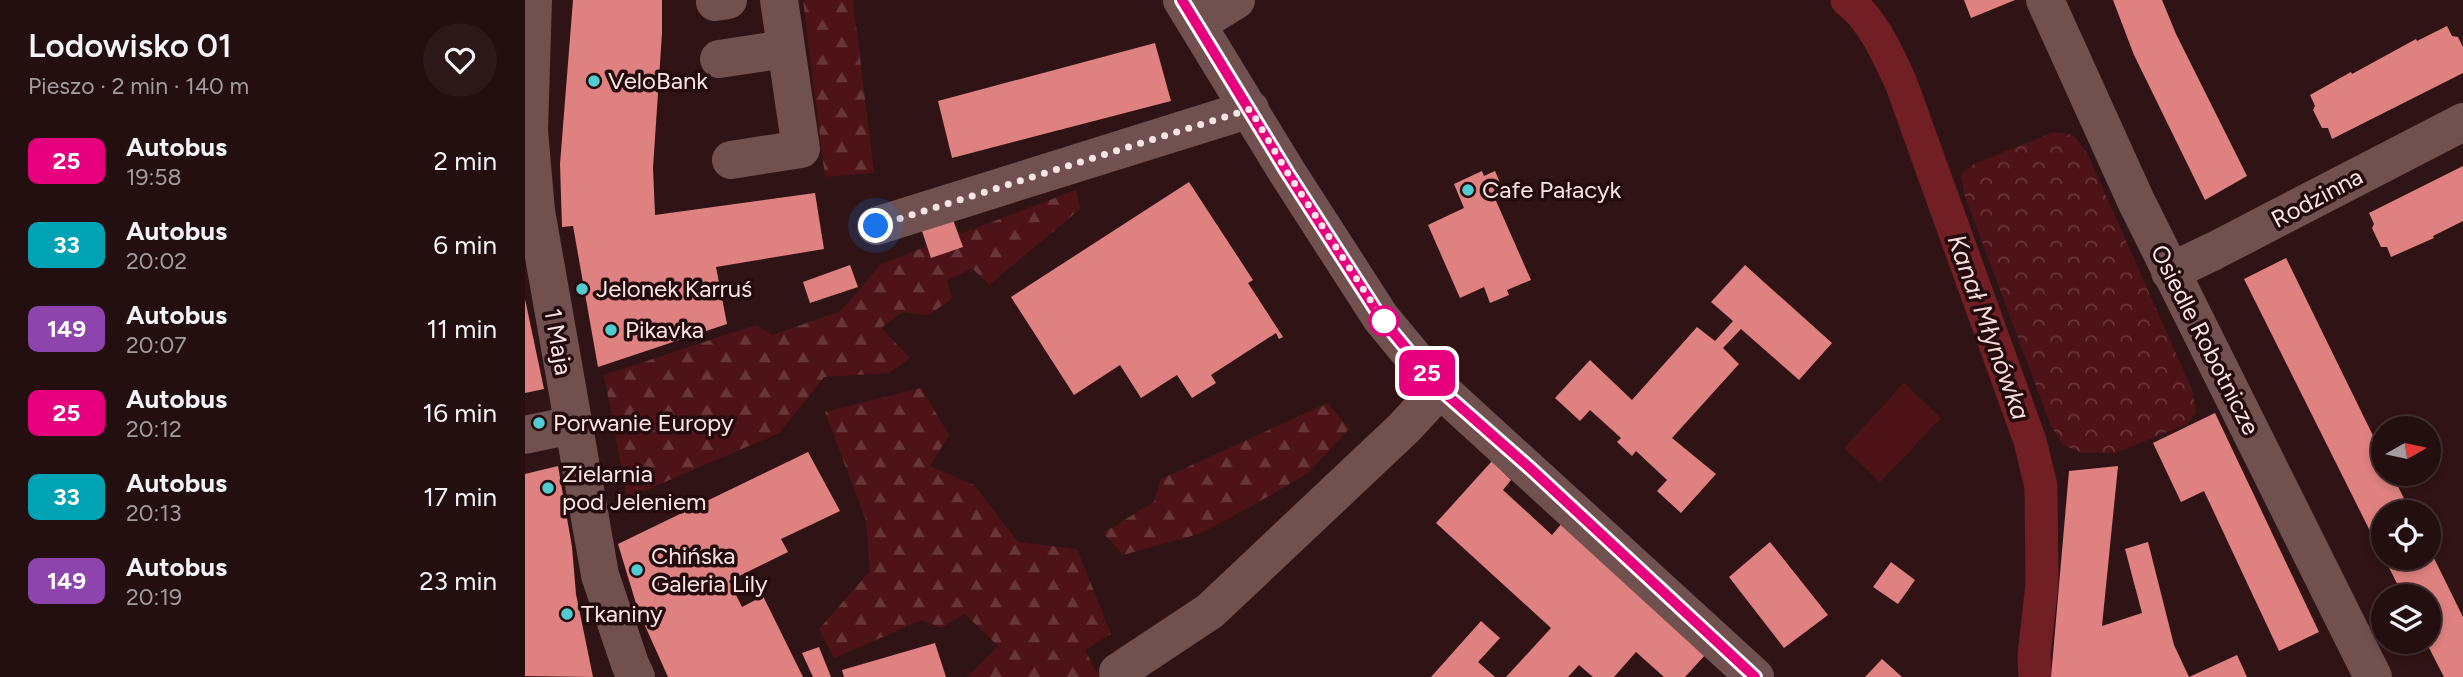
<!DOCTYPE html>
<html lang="pl">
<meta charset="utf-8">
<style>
:root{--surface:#240f10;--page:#2c1819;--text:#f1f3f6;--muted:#a39c9f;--line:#412f30}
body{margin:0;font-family:Figtree,sans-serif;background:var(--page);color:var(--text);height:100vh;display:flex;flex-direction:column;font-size:26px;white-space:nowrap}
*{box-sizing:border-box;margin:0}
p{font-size:23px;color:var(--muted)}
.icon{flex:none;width:38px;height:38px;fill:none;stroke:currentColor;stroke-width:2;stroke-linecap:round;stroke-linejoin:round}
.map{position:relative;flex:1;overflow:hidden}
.side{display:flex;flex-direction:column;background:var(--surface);width:525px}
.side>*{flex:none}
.badge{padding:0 14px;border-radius:10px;font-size:24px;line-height:46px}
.needle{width:46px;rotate:81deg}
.fabs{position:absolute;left:1846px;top:416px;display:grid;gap:14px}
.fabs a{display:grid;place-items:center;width:70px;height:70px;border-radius:50%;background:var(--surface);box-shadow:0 4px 10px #0003,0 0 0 2px var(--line);font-size:35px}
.you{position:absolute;width:35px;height:35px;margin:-18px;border:5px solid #fff;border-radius:50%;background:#1a73e8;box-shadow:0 0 0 10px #1a73e833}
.map>.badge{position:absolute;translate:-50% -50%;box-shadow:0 0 0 4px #fff}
.round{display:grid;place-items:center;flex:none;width:74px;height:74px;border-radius:37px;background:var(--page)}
.head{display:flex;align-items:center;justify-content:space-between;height:119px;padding:0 28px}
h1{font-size:33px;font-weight:600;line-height:52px}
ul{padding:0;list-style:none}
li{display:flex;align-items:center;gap:21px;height:84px;padding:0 28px}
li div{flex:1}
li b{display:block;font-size:26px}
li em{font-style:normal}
li .badge{min-width:77px;font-weight:700;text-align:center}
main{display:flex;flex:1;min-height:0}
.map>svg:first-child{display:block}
</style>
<main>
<section class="side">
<div class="head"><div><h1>Lodowisko 01</h1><p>Pieszo · 2 min · 140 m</p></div><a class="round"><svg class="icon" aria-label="heart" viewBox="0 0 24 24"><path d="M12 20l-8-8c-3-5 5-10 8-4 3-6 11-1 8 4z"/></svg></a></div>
<ul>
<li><span class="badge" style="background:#e6007e;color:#fff">25</span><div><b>Autobus</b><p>19:58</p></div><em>2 min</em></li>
<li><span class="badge" style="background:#00a3b4;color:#fff">33</span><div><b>Autobus</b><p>20:02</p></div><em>6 min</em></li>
<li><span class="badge" style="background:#8e44ad;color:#fff">149</span><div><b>Autobus</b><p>20:07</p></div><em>11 min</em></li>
<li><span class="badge" style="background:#e6007e;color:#fff">25</span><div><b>Autobus</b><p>20:12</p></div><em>16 min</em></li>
<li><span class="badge" style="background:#00a3b4;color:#fff">33</span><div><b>Autobus</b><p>20:13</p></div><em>17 min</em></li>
<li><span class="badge" style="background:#8e44ad;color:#fff">149</span><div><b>Autobus</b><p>20:19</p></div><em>23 min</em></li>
</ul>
</section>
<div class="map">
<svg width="1938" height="677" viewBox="0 0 1938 677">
<defs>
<pattern id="forest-firs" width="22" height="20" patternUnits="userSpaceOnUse" patternTransform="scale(1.75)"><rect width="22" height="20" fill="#4e1318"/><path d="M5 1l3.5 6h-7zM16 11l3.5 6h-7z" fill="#683539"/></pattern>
<pattern id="park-crowns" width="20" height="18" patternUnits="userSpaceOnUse" patternTransform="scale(1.75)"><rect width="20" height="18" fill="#4e1318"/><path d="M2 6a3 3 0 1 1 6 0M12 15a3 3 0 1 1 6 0" fill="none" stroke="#683539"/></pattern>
</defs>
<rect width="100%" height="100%" fill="#301415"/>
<path fill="#4e1318" d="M1379 383 1416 418 1355 482 1319 448Z"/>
<path fill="url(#forest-firs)" d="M278 0H328L349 173 300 177Z
M551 190 555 209 464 285 447 268 422 281 427 298 404 315 377 312 356 328 385 358 364 373 299 377 254 433 102 498 79 375 231 325 247 335 316 311 356 264Z
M396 388 424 435 405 466 449 485 493 542 552 549 586 634 560 650 574 677H442L473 646 440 614 416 628 397 620 309 658 294 629 345 571 341 520 300 412Z
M803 403 824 429 783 473 725 507 674 534 598 555 578 533 629 502 636 479Z"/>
<path fill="url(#park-crowns)" d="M1529 132 1548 135 1562 153 1668 392 1671 413 1662 424 1590 453H1557L1538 445 1526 426 1439 194 1436 174 1449 164Z"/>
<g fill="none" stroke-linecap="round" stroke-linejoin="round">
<path stroke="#711e25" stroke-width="33" d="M1322 0C1348 20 1362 53 1376 83L1505 441 1516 486 1517 584 1509 655 1510 677"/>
</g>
<path fill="#df8181" d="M48 0H137V33L128 168 130 215 290 193 299 249 191 267 202 324 73 367 48 226 37 227 35 164Z
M1439 0H1490L1446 18Z
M1588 0H1637L1651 34 1722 176 1680 200 1609 55Z
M1922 26 1927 36 1933 37 1938 47V73L1807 139 1803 128H1797L1788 110 1790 106 1785 95 1826 72 1827 74 1891 39 1892 41Z
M630 43 646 101 427 158 413 101Z
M1938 166V221L1908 236 1909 238 1866 257 1862 247H1856L1847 228 1849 224 1844 213Z
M957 171 959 176 970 171 978 190 968 194 1006 280 982 290 984 295 965 303 959 287 935 298 903 225 939 208 929 184Z
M664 182 728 280 723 283 758 337 754 339 751 333 686 375 691 383 667 398 652 375 616 398 595 365 549 395 486 297Z
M427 217 438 247 406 258 396 228Z
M1761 258 1858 456V474H1867L1886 513H1858V557L1719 279Z
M325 265 333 287 285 303 278 282Z
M1220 265 1307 343 1274 380 1216 329 1198 348 1214 364 1147 438 1191 474 1156 513 1132 491 1142 480 1111 451 1107 456 1092 442 1096 438 1065 410 1055 421 1030 398 1065 360 1107 400 1172 327 1190 341 1208 321 1186 302Z
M0 299 19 389 0 393Z
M1690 413 1794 632 1754 651 1679 491 1656 502 1628 443Z
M283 452 315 511 256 539 263 552 204 581 217 607 238 596 278 677H143L113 610 93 544Z
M967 461 986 480 978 490 1027 535 1038 522 1182 653 1160 677H1139L1111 652 1089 677H1068L1054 665 1043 677H981L1026 628 911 523Z
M33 466 47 547 51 594 68 677 0 676V474Z
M1593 466 1577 626 1617 613 1600 549 1623 542 1649 645 1664 677 1712 655 1722 677H1526L1544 471Z
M1245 542 1303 615 1259 648 1204 577Z
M1904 548 1938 617V677H1919L1901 642H1904V597H1879L1859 558H1904Z
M1366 562 1390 580 1373 604 1348 587Z
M956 621 975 638 953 662 970 677H906Z
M410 643 421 677H319L317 670Z
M294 647 306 677H288L277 653Z
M1357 659 1377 677H1340Z"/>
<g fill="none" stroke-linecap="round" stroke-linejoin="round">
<path stroke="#715050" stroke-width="38" d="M8 0 4 131 11 211 75 575 105 664 111 677
M657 0 762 172 856 318 915 389 1230 677
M1520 0 1611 201 1848 677
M190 2 203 0
M672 24 711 0
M194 59 260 49
M206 160 276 149 254 0
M351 226 725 109
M1645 272 1689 251 1938 122
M0 435 47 425
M593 672 685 611 879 428 915 389"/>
</g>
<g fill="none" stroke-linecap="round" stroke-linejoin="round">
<defs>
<path id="line" d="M657 0 762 172 856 318 915 389 1006 469 1230 677"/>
</defs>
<use href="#line" stroke="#fff" stroke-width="16"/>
<use href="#line" stroke="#e6007e" stroke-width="10"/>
<path stroke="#fae5e5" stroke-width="7" stroke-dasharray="0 12.6" d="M351 226 725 109 762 172 859 321"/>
</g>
<g fill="#51ccd2" stroke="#250b0c" stroke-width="2.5">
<circle cx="69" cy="81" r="7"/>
<circle cx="943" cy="190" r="7"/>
<circle cx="57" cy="289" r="7"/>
<circle cx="86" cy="330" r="7"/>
<circle cx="14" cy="423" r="7"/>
<circle cx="23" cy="488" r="7"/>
<circle cx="112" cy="570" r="7"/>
<circle cx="42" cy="614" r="7"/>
</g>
<circle fill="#fff" stroke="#e6007e" stroke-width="3.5" cx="859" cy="321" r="14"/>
<g text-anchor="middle" stroke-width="7" stroke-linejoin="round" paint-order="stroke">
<g font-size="24" fill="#fae5e5" stroke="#250b0c" text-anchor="start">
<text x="83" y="89">VeloBank</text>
<text x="957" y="198">Cafe Pałacyk</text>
<text x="71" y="297">Jelonek Karruś</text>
<text x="100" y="338">Pikavka</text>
<text x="28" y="431">Porwanie Europy</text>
<text x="37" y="482">Zielarnia<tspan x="37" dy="28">pod Jeleniem</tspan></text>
<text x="126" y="564">Chińska<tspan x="126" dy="28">Galeria Lily</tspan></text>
<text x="56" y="622">Tkaniny</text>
</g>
<g font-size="24" fill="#fae5e5" stroke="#250b0c">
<text transform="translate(1792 198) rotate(-28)" y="8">Rodzinna</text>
<text transform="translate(1680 340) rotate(63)" y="8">Osiedle Robotnicze</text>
<text transform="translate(33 342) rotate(80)" y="8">1 Maja</text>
</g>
<g font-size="26" font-style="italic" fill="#f6dbdb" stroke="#250b0c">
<text transform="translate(1464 327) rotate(70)" y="9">Kanał Młynówka</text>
</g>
</g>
</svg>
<div class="fabs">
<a><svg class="needle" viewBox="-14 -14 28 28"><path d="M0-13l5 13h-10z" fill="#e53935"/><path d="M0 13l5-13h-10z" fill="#a39c9f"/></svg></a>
<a><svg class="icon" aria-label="locate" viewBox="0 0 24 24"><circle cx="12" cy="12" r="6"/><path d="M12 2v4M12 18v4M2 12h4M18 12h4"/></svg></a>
<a><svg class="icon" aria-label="layers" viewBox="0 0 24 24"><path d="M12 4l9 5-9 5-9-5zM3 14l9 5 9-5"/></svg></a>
</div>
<div class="you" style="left:351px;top:226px"></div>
<b class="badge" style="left:902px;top:373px;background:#e6007e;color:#fff">25</b>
</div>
</main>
